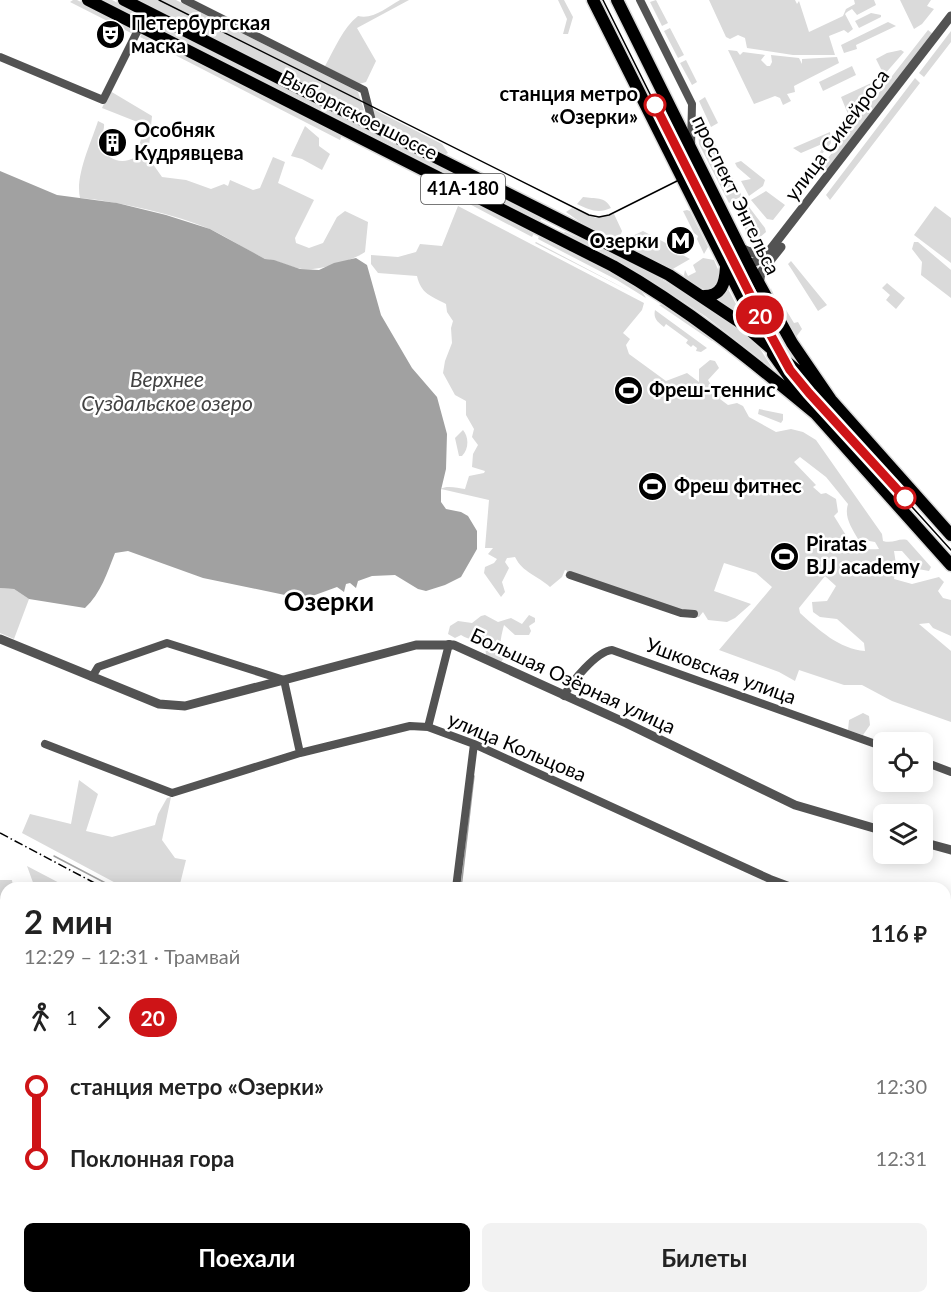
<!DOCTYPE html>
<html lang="ru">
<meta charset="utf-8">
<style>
:root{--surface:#fff;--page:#f2f2f2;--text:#222;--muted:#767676;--accent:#000}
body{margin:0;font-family:Lato,sans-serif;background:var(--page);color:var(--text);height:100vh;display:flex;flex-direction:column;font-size:22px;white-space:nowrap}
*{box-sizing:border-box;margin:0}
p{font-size:20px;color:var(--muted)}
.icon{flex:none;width:33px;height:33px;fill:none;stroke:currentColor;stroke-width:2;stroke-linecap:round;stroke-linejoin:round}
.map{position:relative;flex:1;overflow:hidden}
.sheet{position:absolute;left:0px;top:882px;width:951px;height:422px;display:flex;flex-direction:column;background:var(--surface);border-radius:18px 18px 0 0;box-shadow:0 3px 15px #0003}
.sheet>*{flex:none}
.badge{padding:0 12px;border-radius:20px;font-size:21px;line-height:39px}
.buttons{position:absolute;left:873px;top:732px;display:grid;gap:12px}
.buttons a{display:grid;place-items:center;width:60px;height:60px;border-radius:9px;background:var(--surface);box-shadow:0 3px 15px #0003;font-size:30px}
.map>.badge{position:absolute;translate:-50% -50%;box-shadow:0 0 0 3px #fff}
.legs{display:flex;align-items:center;gap:9px;height:66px;padding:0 24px;font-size:20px}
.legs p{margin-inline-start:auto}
.overview{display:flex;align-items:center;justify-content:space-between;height:102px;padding:0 24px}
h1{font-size:33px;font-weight:700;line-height:45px}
.action{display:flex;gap:12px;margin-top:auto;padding:12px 24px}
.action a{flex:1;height:69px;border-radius:9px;background:var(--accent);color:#fff;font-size:24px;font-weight:700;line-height:69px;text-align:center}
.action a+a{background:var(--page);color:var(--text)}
ul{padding:0 24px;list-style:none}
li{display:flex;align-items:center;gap:21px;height:72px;font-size:22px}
li i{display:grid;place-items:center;width:9px;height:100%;margin:0 8px;background:currentColor}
li i::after{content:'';width:15px;height:15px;margin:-8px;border:4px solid;border-radius:50%;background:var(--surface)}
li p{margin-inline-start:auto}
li:first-child i{background:linear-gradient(#0000 50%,currentColor 0)}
li:last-child i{background:linear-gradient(currentColor 50%,#0000 0)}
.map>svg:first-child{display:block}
</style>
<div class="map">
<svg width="951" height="1303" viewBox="0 0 951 1303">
<rect width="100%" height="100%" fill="#fff"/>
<path fill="#dadada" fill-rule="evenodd" d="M73 0H77L135 29 133 34 70 2Z
M103 0H112L542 217 540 221Z
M138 0H176L353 89 358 92 364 110 360 112Z
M400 0H409L357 28 376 61 366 82 359 84 325 66C335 48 343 28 358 16 373 20 387 7 400 0Z
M558 0H564L573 17 568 34H563L567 19Z
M656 0 668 23 662 26 650 2Z
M709 0H795L797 4 799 1 809 32 843 16 846 9 855 4 854 0H874L876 5 857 15 852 9 847 12 845 14 853 29 848 33 844 30 829 36 835 55H793L747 48 745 38 738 35 730 39 726 37Z
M900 0H931L927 6 934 9 922 24 914 29Z
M871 13 881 15V17L859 28 855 21Z
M888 22 896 26 856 45 857 49 844 53 841 45Z
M670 28 684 55 678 58 664 31Z
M928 30 933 34 828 171 821 167Z
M951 31V42L924 77 919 73Z
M143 33 342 135 340 140 140 37Z
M728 50 737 51 740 55 743 52 765 55 761 60 767 66H770L772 62 771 55 799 58 802 64V59L837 57 839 63 794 86 795 92 787 94 791 101 783 105 780 98 775 96 754 104Z
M901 50 904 52 884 75 876 59 887 53Z
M686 60 697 82 692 85 680 63Z
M852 66 856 75 823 91 819 82Z
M915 78 920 83 830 200 826 195Z
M880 79 850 119 841 97Z
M110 91 152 116 148 157 162 177 186 180 211 189 224 184 228 186 230 180 253 190 260 188 273 157 285 162 278 183 314 200 295 238 296 243 309 248 323 243 337 217 345 211 368 222 365 252C352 261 318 271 302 269 289 267 278 260 265 259 247 250 230 239 212 230 178 215 117 201 80 198 75 176 91 143 98 121L104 124C105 131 99 139 98 147 110 159 120 166 136 157L145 125 102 108Z
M705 97 718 123 711 127 699 101Z
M371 108 442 144 448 153 444 155 379 122 374 117Z
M700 125 706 126 742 196 729 203 699 144 698 128Z
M305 126 319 138V146L330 154 322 170 302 159 291 156Z
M830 132 831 143 817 160 816 159 823 147 822 144 801 153 793 148Z
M741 161 765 180 763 186 749 196 741 181 751 179 737 167 735 163Z
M426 181H431L534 233 532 237Z
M766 191 785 205 773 220 767 219 751 200Z
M583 197C595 199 605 196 611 208 598 214 590 210 577 204Z
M746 203 765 228 766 232 759 238 754 239 748 235 736 210Z
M458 206 644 303 642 310 623 333 630 339 626 345 629 354 666 381 687 373 699 382V369L710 360 715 361 719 368 708 380 713 388 722 394 720 399 728 405 737 403 743 406 749 417 776 432 791 429 803 432 816 440 882 534 883 541C893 544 898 538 907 540L931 567 929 571 918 569 902 551H894L896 564 894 579 912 584 939 577 944 582 938 591 943 598 951 600V636L933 628 929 623 919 624 951 651V722L892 701 862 685H844L799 670 795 681 779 672 719 650 772 587 756 573 724 563 714 591 751 604 735 618 727 622 708 620 703 612 699 617H683L673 613 565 576 567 571 565 570 562 577 550 587C537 575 523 573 515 557L507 558 505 562 509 568 502 582 505 592 501 597 484 573 485 567 494 563 497 559 488 554 493 548H485L489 500 441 489C446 485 458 488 465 489L469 476 484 473 485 471 472 467 473 454 478 445 472 437 474 429 466 415V401L455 395 443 373 445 361 452 343 451 328 453 321 447 312 446 304C431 296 421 294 417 276L378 273 371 264V255L398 257 416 252 420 244 442 246ZM800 457 826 477 848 504C844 517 851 527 858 539L875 542 879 549C852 552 847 536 834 516L838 512 836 499 826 493 821 494 813 487 816 485 794 462ZM825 576 836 586 827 601 812 602 813 612 820 617 837 619 864 643 865 651C839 649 819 630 800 613L799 608Z
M935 206 951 218V263L914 235Z
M572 208 596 218 614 214 622 231 621 234C619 235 614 238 612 238 601 237 576 219 566 212Z
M687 210 690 211 708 247 704 254 697 239 698 236 694 233 683 211Z
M643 231 681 251V254L690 259 671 270 626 246V239Z
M565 232 619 255 711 308 755 341 773 369 705 316 653 282 617 260 564 233Z
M539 236C560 246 639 280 646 298L617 280 538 239Z
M536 242 635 294 535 243Z
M914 242H918L951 270V298L921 275 922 262 912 249Z
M703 258 714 260 723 281 709 292 686 279 684 275 685 270 688 276 696 272 693 265Z
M791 261 827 305 818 311 792 270 788 264Z
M744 273 747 274 772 322 795 359 782 348Z
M887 283 905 298 896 309 886 300 890 295 882 288Z
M771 288 778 306 783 305 794 323 798 322 802 329 796 337 773 301Z
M728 289 744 319 718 299Z
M663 304 711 337 712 341 659 305Z
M655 310 707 348 701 352 696 351 697 348 693 345 691 347 686 343 688 340 666 324 664 327C658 322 653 319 655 310Z
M759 409 783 414V420L781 423 758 414Z
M463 430C469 437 469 449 462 456H459L455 438Z
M0 588 14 589 29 599 14 639 0 633Z
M485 615 498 622 511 618 522 624 529 615 535 618V622L529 626 531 631 529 635H515L504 625C501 637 498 647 504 658L501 662 486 655 485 644C477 638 469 641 461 635L455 638 448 634 450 626 458 621 472 623 481 616Z
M863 713 869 716 870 725 863 735 848 730 849 720Z
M79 780 98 794 86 831 112 837 155 825 158 814 167 798 171 797 162 840 175 858 186 860 179 888H125L22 833 30 814 71 824Z
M27 866 69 888H35Z
M0 880H12L13 888H6V920L0 922Z"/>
<path fill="#a1a1a1" d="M0 171 57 195 117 203 166 215 210 229 265 259 274 260 300 269 319 270 334 263 356 258 367 265 381 315 412 368 437 397 447 434 446 469 441 490V502L446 509 461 512 468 516 477 531V549L461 577 445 585 426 591 418 589 395 575 372 576 358 581 356 588 350 583 346 584 344 592 337 587 304 599 203 578 128 551 115 553C107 573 101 593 85 608L29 599 14 589 0 588Z"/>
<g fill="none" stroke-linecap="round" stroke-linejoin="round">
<path stroke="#a1a1a1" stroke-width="1.5" d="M54 856 115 888
M461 888 474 776"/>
<defs>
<path id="primary" d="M88 0 613 266C687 308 751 360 816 414
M124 0 669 275 744 325 831 400
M593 0 762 337
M617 0 748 264 792 343 831 400 951 535
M704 296C722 296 725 283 726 267
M773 354 816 414 951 565"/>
</defs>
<use href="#primary" stroke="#dbdbdb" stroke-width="15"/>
<path stroke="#535353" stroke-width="8" d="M185 0 364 90 373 125
M640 0 692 104 691 146
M0 57 103 100 140 26
M570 575 681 613 694 614
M92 677 98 667 167 643 284 680 300 753
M564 696C571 682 597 651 612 650L884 747
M428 727 449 644
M45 744 172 793 300 753 410 726 428 727 474 744 770 879 794 888
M922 761 951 772
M456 888 474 744
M945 930 951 932
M0 1093 6 1091
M945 1105 951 1106
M945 1219 951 1220
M747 1298 768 1303
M45 1303 48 1298
M566 1303V1298"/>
<path stroke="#535353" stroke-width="9" d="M739 247C750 253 759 256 770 250L951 16
M726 266 748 264 773 256
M759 285 761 272 781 247
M0 639 159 704 185 706 416 645H454L626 723 795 805 884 831
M922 842 951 850
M0 973 6 987
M0 1239 6 1237
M403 1298 414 1303
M416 1298 426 1303"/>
<use href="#primary" stroke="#000" stroke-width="12"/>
<path stroke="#000" stroke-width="1.5" d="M159 0 589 215 599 217 609 215 679 180 684 172 686 161
M603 0 768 330 791 370 809 393 951 550"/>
<path stroke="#000" stroke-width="1.5" stroke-dasharray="9 3 1.5 3" stroke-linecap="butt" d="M0 833 104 888
M870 1298 880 1303"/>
</g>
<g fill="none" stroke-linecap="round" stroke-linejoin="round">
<defs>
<path id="line-1" d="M655 105 768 330 790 370 809 393 905 498"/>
</defs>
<use href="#line-1" stroke="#fff" stroke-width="14"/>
<use href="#line-1" stroke="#ce1417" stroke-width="9"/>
</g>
<defs>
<symbol id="theatre-disc" viewBox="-11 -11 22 22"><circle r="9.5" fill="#000" stroke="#fff"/><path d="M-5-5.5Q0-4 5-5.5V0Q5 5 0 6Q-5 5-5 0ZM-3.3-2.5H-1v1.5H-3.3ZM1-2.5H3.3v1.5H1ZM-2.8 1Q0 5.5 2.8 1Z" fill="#fff"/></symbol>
<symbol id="building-disc" viewBox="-11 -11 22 22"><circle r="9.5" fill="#000" stroke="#fff"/><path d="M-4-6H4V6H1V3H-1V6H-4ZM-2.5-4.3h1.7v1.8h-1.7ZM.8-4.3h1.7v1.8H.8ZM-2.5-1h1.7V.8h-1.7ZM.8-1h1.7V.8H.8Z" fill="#fff"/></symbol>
<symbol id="metro-disc" viewBox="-11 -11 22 22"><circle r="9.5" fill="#000" stroke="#fff"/><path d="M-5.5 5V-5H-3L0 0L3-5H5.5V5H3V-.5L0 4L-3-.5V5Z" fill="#fff"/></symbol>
<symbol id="stadium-disc" viewBox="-11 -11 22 22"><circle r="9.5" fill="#000" stroke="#fff"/><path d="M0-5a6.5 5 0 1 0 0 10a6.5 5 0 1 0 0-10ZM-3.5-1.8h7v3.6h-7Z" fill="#fff"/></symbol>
</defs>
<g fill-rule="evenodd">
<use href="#theatre-disc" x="94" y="18" width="33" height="33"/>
<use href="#building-disc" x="96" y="126" width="33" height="33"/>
<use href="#metro-disc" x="664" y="224" width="33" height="33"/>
<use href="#stadium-disc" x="612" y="374" width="33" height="33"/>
<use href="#stadium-disc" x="636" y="470" width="33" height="33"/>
<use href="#stadium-disc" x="768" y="540" width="33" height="33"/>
</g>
<g fill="#fff" stroke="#ce1417" stroke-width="3">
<circle cx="655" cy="105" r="10"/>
<circle cx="905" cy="498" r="10"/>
</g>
<g text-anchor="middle" stroke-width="5" stroke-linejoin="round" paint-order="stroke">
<rect fill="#fff" stroke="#4c4c4c" stroke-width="1.5" x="421" y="174" width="84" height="30" rx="4.5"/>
<g font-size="18" font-weight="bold" fill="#000">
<text x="463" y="195">41А-180</text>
</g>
<g font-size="20" font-weight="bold" fill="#000" stroke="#fff" text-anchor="start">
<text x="131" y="30">Петербургская<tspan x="131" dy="23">маска</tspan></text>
<text x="134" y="137">Особняк<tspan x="134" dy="23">Кудрявцева</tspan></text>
<text x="659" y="248" text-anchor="end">Озерки</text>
<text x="649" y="397">Фреш-теннис</text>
<text x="674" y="493">Фреш фитнес</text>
<text x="806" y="551">Piratas<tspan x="806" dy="23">BJJ academy</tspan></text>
</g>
<g font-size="20" font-weight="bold" fill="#000" stroke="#fff" text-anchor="end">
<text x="638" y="101">станция метро<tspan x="638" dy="23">«Озерки»</tspan></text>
</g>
<g font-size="20" fill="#000" stroke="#fff">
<text transform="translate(359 115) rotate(27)" y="7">Выборгское шоссе</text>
<text transform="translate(837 135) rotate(-53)" y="7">улица Сикейроса</text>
<text transform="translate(736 195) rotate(64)" y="7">проспект Энгельса</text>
<text transform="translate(721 671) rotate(20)" y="7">Ушковская улица</text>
<text transform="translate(573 681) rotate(25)" y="7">Большая Озёрная улица</text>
<text transform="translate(517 747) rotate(23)" y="7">улица Кольцова</text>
</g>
<g font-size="21" font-style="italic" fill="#424242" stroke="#fff">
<text x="167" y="387">Верхнее<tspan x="167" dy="24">Суздальское озеро</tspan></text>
</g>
<g font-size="26" font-weight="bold" fill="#000" stroke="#fff">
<text x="329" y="611">Озерки</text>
</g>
</g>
</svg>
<div class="buttons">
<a><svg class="icon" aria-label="locate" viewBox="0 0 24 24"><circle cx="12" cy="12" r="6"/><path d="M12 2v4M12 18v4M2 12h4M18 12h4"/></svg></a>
<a><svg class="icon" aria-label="layers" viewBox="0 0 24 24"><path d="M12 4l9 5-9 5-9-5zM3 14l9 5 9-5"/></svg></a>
</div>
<b class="badge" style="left:760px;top:315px;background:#ce1417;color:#fff">20</b>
<section class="sheet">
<div class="overview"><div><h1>2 мин</h1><p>12:29 – 12:31 · Трамвай</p></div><b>116 ₽</b></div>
<div class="legs"><svg class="icon" aria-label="walk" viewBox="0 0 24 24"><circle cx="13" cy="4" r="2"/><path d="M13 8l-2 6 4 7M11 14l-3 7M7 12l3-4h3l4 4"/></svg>1<svg class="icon" aria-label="forward" viewBox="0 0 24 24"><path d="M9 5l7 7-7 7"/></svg><b class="badge" style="background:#ce1417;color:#fff">20</b></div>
<ul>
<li><i style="color:#ce1417"></i><b>станция метро «Озерки»</b><p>12:30</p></li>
<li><i style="color:#ce1417"></i><b>Поклонная гора</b><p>12:31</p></li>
</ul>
<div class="action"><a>Поехали</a><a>Билеты</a></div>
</section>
</div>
